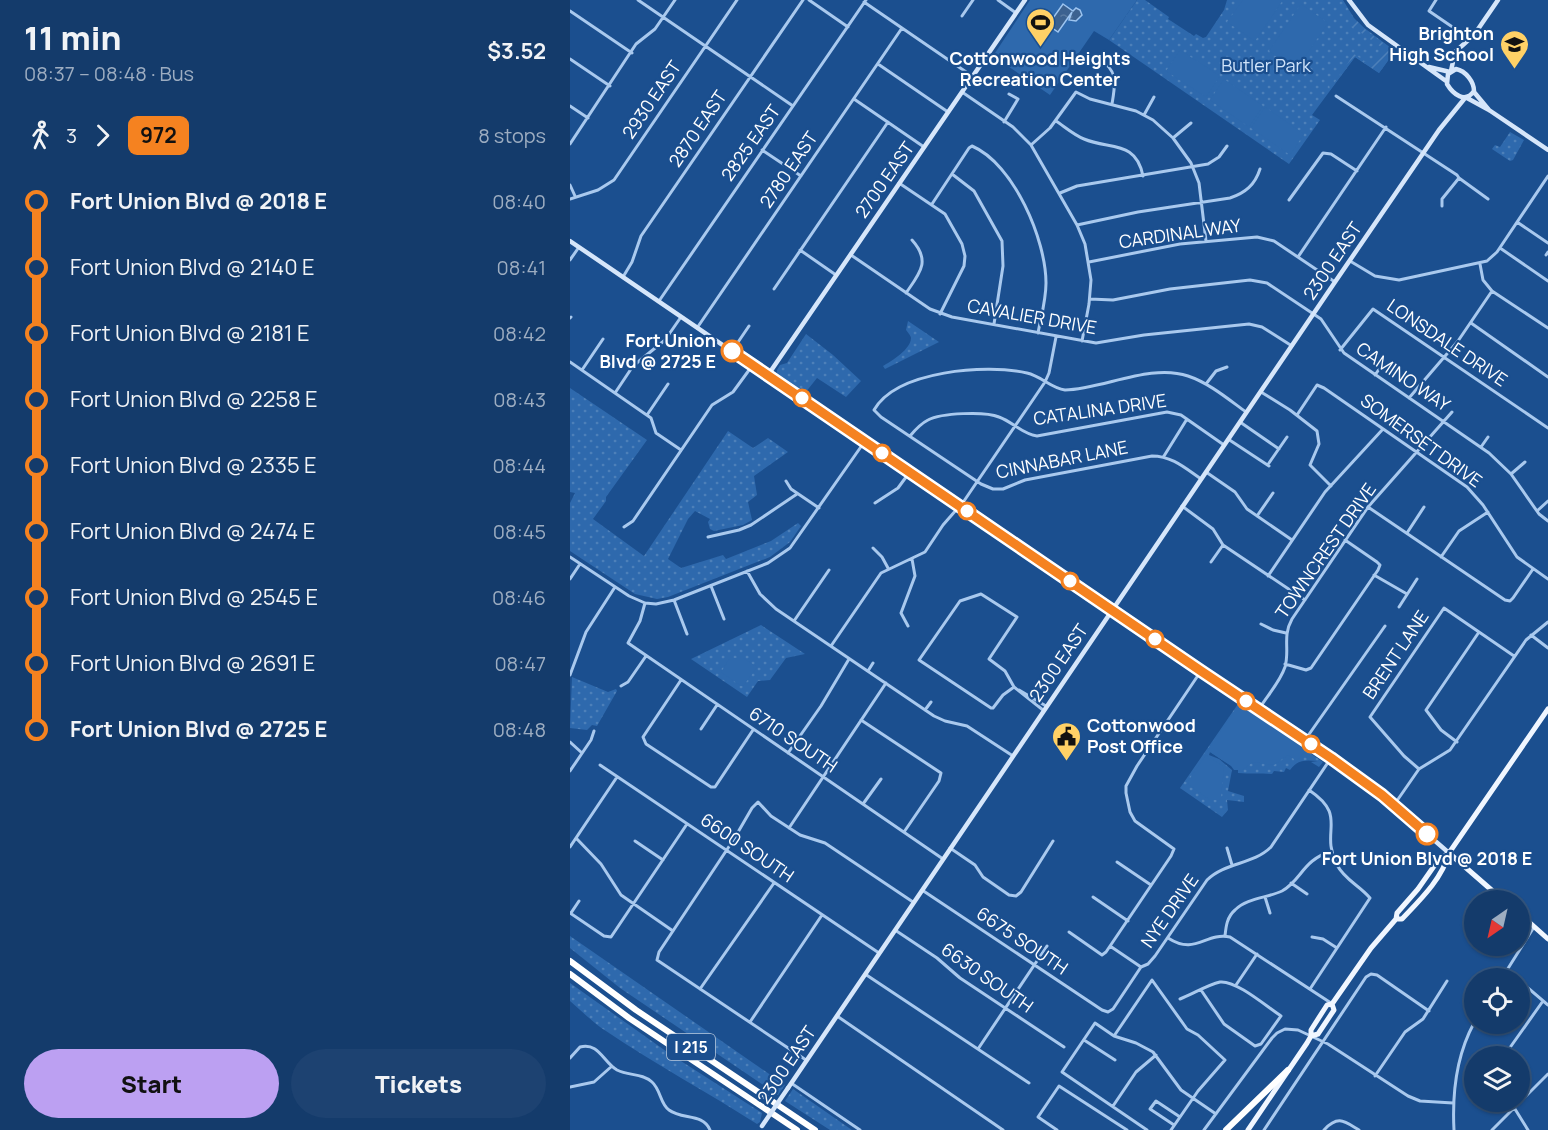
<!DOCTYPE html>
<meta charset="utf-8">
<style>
:root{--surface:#143b6b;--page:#1d4271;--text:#f1f3f6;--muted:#9dadc1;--line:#33557e;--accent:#bca0f2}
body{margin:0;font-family:Manrope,sans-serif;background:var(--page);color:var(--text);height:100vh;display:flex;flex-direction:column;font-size:22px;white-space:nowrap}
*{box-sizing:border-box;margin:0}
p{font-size:20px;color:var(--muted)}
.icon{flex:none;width:33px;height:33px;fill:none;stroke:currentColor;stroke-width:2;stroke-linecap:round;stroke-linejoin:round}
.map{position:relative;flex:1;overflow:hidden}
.panel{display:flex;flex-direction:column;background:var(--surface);width:570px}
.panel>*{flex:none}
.badge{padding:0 12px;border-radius:9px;font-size:21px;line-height:39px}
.needle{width:39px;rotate:214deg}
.fabs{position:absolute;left:894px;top:890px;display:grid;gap:12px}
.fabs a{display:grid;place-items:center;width:66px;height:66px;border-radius:50%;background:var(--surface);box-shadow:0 2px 4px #0004,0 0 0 2px var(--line);font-size:30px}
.map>.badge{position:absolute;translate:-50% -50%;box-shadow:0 0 0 3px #fff}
.legs{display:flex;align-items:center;gap:9px;height:66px;padding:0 24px;font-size:20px}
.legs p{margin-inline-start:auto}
.headline{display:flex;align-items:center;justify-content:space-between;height:102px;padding:0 24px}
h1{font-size:33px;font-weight:800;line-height:45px}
.cta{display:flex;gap:12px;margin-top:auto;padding:12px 24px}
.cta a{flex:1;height:69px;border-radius:36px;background:var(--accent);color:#111;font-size:24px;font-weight:800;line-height:69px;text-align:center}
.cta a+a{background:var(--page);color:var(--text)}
ul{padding:0 24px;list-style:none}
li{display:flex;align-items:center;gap:21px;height:66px;font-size:22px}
li i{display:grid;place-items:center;width:9px;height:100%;margin:0 8px;background:currentColor}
li i::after{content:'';width:15px;height:15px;margin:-8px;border:4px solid;border-radius:50%;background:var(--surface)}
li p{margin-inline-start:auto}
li:first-child i{background:linear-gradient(#0000 50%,currentColor 0)}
li:last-child i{background:linear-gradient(currentColor 50%,#0000 0)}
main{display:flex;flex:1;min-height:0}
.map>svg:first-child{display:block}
</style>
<main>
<section class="panel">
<div class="headline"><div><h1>11 min</h1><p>08:37 – 08:48 · Bus</p></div><b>$3.52</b></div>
<div class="legs"><svg class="icon" aria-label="walk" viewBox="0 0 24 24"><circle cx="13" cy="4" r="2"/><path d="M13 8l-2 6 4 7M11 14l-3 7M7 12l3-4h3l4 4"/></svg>3<svg class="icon" aria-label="forward" viewBox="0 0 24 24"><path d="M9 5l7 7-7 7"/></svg><b class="badge" style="background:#f58220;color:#111">972</b><p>8 stops</p></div>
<ul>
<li><i style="color:#f58220"></i><b>Fort Union Blvd @ 2018 E</b><p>08:40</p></li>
<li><i style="color:#f58220"></i><span>Fort Union Blvd @ 2140 E</span><p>08:41</p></li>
<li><i style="color:#f58220"></i><span>Fort Union Blvd @ 2181 E</span><p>08:42</p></li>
<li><i style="color:#f58220"></i><span>Fort Union Blvd @ 2258 E</span><p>08:43</p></li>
<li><i style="color:#f58220"></i><span>Fort Union Blvd @ 2335 E</span><p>08:44</p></li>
<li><i style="color:#f58220"></i><span>Fort Union Blvd @ 2474 E</span><p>08:45</p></li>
<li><i style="color:#f58220"></i><span>Fort Union Blvd @ 2545 E</span><p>08:46</p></li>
<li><i style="color:#f58220"></i><span>Fort Union Blvd @ 2691 E</span><p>08:47</p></li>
<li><i style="color:#f58220"></i><b>Fort Union Blvd @ 2725 E</b><p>08:48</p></li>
</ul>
<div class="cta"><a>Start</a><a>Tickets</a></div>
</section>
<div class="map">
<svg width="978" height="1130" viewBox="0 0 978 1130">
<defs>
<pattern id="grass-dots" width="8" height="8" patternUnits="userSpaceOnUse" patternTransform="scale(1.5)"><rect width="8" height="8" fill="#2e69ad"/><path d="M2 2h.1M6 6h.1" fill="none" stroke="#4d80b9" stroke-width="1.8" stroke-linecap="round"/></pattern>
<pattern id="garden-furrows" width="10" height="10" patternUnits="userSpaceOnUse" patternTransform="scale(1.5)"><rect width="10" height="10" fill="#2e69ad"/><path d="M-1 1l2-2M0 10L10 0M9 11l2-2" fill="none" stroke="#4d80b9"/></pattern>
<pattern id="water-ripples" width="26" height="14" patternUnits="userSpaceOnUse" patternTransform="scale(1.5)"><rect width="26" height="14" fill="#3c6290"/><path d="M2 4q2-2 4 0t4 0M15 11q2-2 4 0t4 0" fill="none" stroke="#597aa1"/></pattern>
</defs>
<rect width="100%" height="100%" fill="#1b4f8f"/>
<path fill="url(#grass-dots)" d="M567 0H575L599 17 598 19 624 36 626 34 633 38 636 37 654 10 657 0H773L784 18 793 27 825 51 809 73 785 57 742 115 750 120 719 164 539 40Z
M940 132 954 140 943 160 940 161 922 149 925 145 930 147Z
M338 321 369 342 315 369 313 366C322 361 341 349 341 338 341 336 337 331 336 330Z
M236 334 263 355 291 381 276 397 247 378 235 393 207 373V370L210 365 217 363Z
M0 388 77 440 36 497V501L23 519 74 556 158 431 183 448 198 438 218 452 184 476 187 495 178 502 182 520 173 525 144 531 140 529 138 522 140 519 125 511 118 519 98 559 111 568 153 555 156 559 201 541 228 523 231 526 220 542 200 557 98 597 87 599 65 594 0 551V503L5 493 0 492Z
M191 625 235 654 216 658 200 680 188 681 177 697 121 659Z
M2 677 38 692 46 689 47 691 27 726 22 725 17 730 0 728Z
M668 704 753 762 749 767 741 762 748 761C736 760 728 759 720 770L716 768 714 772 704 771 702 774C689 773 680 774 668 773V770L640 752 639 755 649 759 662 770 658 791 674 796V802L657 800 658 810 652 817 610 788Z
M0 936 215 1085 208 1095 50 988 0 948Z
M0 983 100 1054 192 1113 190 1122 187 1124C137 1092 85 1064 36 1031 23 1023 12 1011 0 1001Z
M223 1089 282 1130H260L215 1101Z"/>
<path fill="url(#garden-furrows)" d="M787 21 799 33 825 51 809 73 785 57 760 90 759 84 763 85 784 54 796 62 798 60 804 64 814 49 780 25Z"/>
<path fill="#2e69ad" d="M460 0H567L539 40 524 31 480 95 423 56Z
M673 0H713L685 41 657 22Z
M731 4 758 23 726 70 699 51Z
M610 50 650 76 636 97 596 71Z
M654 79 693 106 679 127 640 100Z
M695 107 734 134 720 155 681 128Z
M160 658H173L187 667 174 685 171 686 151 672Z
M669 704 736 750 724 764V759L718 755 704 765 683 762 672 770H664L661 766 637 750Z
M636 755 654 767 651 798 649 800H640L619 785 618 781Z"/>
<path fill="url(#water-ripples)" stroke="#9cc4f0" stroke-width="1.5" d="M493 4 503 11 506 8 510 10 512 15 506 21 499 20 502 12 488 32 478 25Z"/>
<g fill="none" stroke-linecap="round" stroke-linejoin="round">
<path stroke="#a9c9ee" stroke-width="3" d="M68 0 223 106
M239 0 278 27
M428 0 446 13
M866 0 859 11 900 39
M294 2 402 76
M0 11 62 53
M392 16 403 0
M0 59 40 86
M529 60C549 69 545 86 542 104
M308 64 378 112
M392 92 443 127 461 145 507 225 515 244 521 280 519 304 512 341
M766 96 887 175 889 178 918 199
M284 99 354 147
M0 106 18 118
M574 115 584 97
M486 121C495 127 504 135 514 139 540 150 566 140 573 176
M434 122 448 99 439 94
M603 138 621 123
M0 144 66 44 85 29 105 0
M461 145 480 128 506 92 520 99 566 111 583 120 603 138 621 163 629 183 636 241
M192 150 231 176
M382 174 404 191 432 241 433 266 424 324
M329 183 375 214 392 244 395 256 394 266 370 314
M0 185 5 196
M490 193 507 186 638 164 649 157 657 146
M0 199 28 190 44 180 167 0
M719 200 753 153 761 154 787 171
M362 204 399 148 402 146C444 164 476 240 476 283 476 300 471 317 468 333
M872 206V199L889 178
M947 222 978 243
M507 225 568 212 660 198C675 193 685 185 690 169
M930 248 978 281
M230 250 266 275
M281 255 360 309 382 317 526 343 574 335 679 324 692 327 722 346
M976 255 978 252
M728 257 816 127
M0 260 9 247
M780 261 805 276 829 280 917 261 927 252 978 176
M519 262 610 244 687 237 704 241 765 282
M910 264 913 280 922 291 978 328
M53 277 62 262 71 236 233 0
M204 289 318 122
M336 293C350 273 361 261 342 240
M520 299 543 300 600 289 680 280 697 283 751 319 774 353 919 453 941 474 969 514 978 521
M89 301 296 0
M0 318 1 317
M901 323 978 377
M127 328 332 28
M770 350 803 309 978 428
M162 351 179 326
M0 362 81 418 86 433 111 450
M12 370 33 339
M805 375 812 365
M636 384 646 371 657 367
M691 392 720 410 747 431 749 444 740 465 761 486
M45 393 63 366 95 340 111 317
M839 398 888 341 922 291
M77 415 98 384
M727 415 747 385 754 388 897 487 913 505 947 557 978 579
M670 422 709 449
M340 436C345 430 350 424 358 420 371 413 415 411 429 417 443 422 452 434 467 436L597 412 611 415 654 445
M658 439 699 466
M911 447 918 437
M594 456 617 419
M699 463 717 437
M636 472 665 492 677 509 722 540
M941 474 955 462
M631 479C615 468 602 456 582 456L455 480 433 489H423L411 484 311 417 304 410C327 370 417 364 457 373 471 376 481 388 495 390 533 389 581 363 618 376 639 383 658 399 676 412
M216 481 221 489 249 508
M305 503 328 488 339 473
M612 506 643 529 653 545 735 600
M798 507 935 600 940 601 943 598 963 569
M967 511 978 501
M687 516 703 493
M54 527 63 521 142 405 163 392 182 366
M837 533 854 507
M138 537 169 530 181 525 227 494
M303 548 312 557 318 568
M0 557 59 596 75 603 86 604 104 600 198 563 220 548 295 441
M871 557 889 531 918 512
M641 562 653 545
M177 571 190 594 206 609 364 716 375 721 397 726 443 756
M804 575 837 594
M698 576 755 492 813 429
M0 579 10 564
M141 586 154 619
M104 600 117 634
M75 603 70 621 58 643 373 859
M829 607 847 579
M224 621 259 570
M691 624 703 630 716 633
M338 626 331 613 345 576 342 559
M961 635 978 648
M261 646 311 573 355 552 373 525 394 501 475 382 479 373 486 337
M715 664 736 670 741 668 808 570 810 565 807 562 775 540
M298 671 303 663
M0 675 16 632 45 587
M111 680 73 737 76 744 141 787H145L183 730
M51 686 58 682 76 656
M444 687 433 695 423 708H421L349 660 390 601 411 594 447 617 419 659 435 671 444 687 473 710
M449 690 476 706
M689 709C697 696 710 682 715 667 720 649 712 637 722 619L798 507 882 412
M355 710 361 702
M291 720 371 773 369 781 334 832
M131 729 147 705
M735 740 815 626
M0 742 12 753
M887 742 871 730 856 710 909 632
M218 753 251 706 279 659
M30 765 309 953
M849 769 834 756 800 717 874 608 944 656
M0 771 21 740 24 731
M739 790C779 817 749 830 767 865 775 880 789 885 800 898L740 989
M293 804 311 779
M824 805 849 769 880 750 956 640 978 622
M219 828 316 683
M6 838 31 864 51 895 103 931
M65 841 93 860
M0 847 47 777
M380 848 405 865 413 877 439 895 446 896 451 892 483 841
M657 848 662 865
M547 862 581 885
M721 883 737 894
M352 890 532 1010 538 1012 543 1009 571 967 578 964 585 956 637 880C655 862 683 865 701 847L761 758
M523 897 558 921
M695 897 700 913
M0 913 34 936 41 937 117 824
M1 913 9 901
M325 930 367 958 390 978 494 1047
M499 932 532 955 536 952 601 856 604 849 565 821 560 812 556 793V786L567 766 631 671
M655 936C656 926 657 917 665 910 677 898 697 898 712 891 732 880 732 860 762 851
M742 937 753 939 767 948
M598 938C626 956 635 932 660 937L761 1003
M540 946 571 967
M937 970 946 978
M295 974 459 1083
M932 978 964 927
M950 981 978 1005
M666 985 687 954
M130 989 204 883
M610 999C623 994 637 985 650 982 666 980 697 1007 711 1016L691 1044 685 1046 654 1024 631 990
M267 1016 433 1130
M180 1022 252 915
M544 1036 582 980 617 1029 628 1035 655 1060 628 1091 601 1130
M514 1040 545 1060
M408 1049 477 946
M934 1056 973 1001
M0 1058 10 1047C29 1042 33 1062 47 1070 59 1076 72 1073 82 1082 91 1090 90 1104 99 1110 112 1120 133 1113 140 1130
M236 1060 87 960 89 952 164 839 182 808 188 802 201 816 230 835 255 843 343 902
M805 1076 835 1032 853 1019 877 981
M221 1083 290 1130
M0 1087 24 1082 42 1066
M940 1101 958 1130
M543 1106 566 1072 586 1055
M604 1125 580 1109 586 1101 610 1117
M487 1130 468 1117 489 1086 557 1130
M577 1130 492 1072 525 1023 544 1036 566 1043 583 1052 611 1090 646 1114
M634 1130 702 1038 707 1033 715 1029 728 1030 758 1044 838 1096 850 1101 883 1103
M694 1130 796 977 801 974 807 975 859 1011
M754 1130C768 1115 774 1121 789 1130
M884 1130C882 1092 886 1056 904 1023
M922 1130 978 1074"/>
<path stroke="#d6e6fa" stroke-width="4.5" d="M779 0 798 25 876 81
M859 67 880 72
M886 69C896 71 904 82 904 91 895 104 883 94 877 84L878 74Z
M881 71 885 52 904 35 928 0
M904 92 919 110
M897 98 919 110 978 150
M0 241 631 671 761 758 812 795 879 853
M198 375 455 0
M218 1088 765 282 869 130 895 98"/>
<path stroke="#f0f6ff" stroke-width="5" d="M879 853 933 900
M950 914 978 939
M826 919H832C850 900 872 879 879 853L978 709
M741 1036V1030L757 1005 762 1004 801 948 826 919 827 913 848 889 869 859 879 853
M678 1130 737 1043 741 1036 748 1034 764 1010 762 1004"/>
<path stroke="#fff" stroke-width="6" d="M0 961 66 1010 245 1130
M0 974 59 1018 227 1130
M656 1130 718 1070"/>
<path stroke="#d6e6fa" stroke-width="4.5" d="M192 1126 218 1088"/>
</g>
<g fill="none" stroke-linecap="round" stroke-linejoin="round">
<defs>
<path id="line-1" d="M162 351 631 671 761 758 812 795 857 834"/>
</defs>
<use href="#line-1" stroke="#fff" stroke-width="14"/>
<use href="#line-1" stroke="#f58220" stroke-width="9"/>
</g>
<defs>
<symbol id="stadium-pin" viewBox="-11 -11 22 30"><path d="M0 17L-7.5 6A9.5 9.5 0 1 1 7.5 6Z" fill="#ffd166" stroke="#1b4f8f"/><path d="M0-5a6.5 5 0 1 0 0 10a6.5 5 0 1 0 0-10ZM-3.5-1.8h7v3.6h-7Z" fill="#111"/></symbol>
<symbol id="school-pin" viewBox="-11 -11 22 30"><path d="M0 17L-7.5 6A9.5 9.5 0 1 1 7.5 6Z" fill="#ffd166" stroke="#1b4f8f"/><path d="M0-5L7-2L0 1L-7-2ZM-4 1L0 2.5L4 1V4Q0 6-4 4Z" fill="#111"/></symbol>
<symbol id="civic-pin" viewBox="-11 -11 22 30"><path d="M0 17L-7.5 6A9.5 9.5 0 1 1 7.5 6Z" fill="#ffd166" stroke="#1b4f8f"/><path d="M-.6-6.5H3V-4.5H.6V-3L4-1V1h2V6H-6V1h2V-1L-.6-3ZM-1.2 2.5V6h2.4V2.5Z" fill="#111"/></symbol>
</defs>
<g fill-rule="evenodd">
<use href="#stadium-pin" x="454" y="6" width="33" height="45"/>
<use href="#school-pin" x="928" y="28" width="33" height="45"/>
<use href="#civic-pin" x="480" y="720" width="33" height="45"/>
</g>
<g fill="#fff" stroke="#f58220" stroke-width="3">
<circle cx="162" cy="351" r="10"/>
<circle cx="232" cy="398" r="8"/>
<circle cx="312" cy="453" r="8"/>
<circle cx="397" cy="511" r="8"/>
<circle cx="500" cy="581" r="8"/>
<circle cx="585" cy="639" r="8"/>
<circle cx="676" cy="701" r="8"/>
<circle cx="741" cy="744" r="8"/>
<circle cx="857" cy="834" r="10"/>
</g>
<g text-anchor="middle" stroke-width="4.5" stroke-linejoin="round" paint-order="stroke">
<rect fill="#1b4f8f" stroke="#bbcadd" stroke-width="1.5" x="97" y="1034" width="48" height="26" rx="4.5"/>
<g font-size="16" font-weight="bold" fill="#fff">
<text x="121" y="1053">I 215</text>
</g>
<g font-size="18" font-weight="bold" fill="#fff" stroke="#1b4f8f" text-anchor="end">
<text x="924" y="40">Brighton<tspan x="924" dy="21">High School</tspan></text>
<text x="470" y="65" text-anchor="middle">Cottonwood Heights<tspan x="470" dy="21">Recreation Center</tspan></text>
<text x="517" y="732" text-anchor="start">Cottonwood<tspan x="517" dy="21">Post Office</tspan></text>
</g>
<g font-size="18" fill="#cfe3fa" stroke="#1b4f8f">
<text x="696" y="72">Butler Park</text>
</g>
<g font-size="18" fill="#fff" stroke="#1b4f8f">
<text transform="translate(82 100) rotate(-56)" y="6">2930 EAST</text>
<text transform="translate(128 129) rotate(-56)" y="6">2870 EAST</text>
<text transform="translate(181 143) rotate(-55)" y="6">2825 EAST</text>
<text transform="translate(219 170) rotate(-56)" y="6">2780 EAST</text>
<text transform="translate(315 180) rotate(-55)" y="6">2700 EAST</text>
<text transform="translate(610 234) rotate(-8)" y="6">CARDINAL WAY</text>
<text transform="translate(763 261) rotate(-56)" y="6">2300 EAST</text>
<text transform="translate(462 317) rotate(10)" y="6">CAVALIER DRIVE</text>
<text transform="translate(877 343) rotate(34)" y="6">LONSDALE DRIVE</text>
<text transform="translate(833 377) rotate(34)" y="6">CAMINO WAY</text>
<text transform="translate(530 410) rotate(-8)" y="6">CATALINA DRIVE</text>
<text transform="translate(851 441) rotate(36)" y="6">SOMERSET DRIVE</text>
<text transform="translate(492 460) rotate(-11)" y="6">CINNABAR LANE</text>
<text transform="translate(756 551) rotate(-55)" y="6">TOWNCREST DRIVE</text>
<text transform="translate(826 655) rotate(-56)" y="6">BRENT LANE</text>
<text transform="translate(489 663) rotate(-56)" y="6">2300 EAST</text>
<text transform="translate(223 740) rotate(34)" y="6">6710 SOUTH</text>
<text transform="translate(177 848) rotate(34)" y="6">6600 SOUTH</text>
<text transform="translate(600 911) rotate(-55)" y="6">NYE DRIVE</text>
<text transform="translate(452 941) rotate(34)" y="6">6675 SOUTH</text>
<text transform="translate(417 978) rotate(35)" y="6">6630 SOUTH</text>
<text transform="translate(217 1065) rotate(-56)" y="6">2300 EAST</text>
</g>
<g font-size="18" font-weight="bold" fill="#fff" stroke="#1b4f8f" text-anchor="end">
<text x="146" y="347">Fort Union<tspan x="146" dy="21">Blvd @ 2725 E</tspan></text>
<text x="857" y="865" text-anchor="middle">Fort Union Blvd @ 2018 E</text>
</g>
</g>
</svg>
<div class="fabs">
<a><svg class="needle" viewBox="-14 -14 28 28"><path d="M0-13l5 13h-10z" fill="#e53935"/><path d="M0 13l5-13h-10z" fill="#9dadc1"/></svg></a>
<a><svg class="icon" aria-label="locate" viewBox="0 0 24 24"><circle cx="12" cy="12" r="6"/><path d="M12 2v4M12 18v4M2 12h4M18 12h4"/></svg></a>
<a><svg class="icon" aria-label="layers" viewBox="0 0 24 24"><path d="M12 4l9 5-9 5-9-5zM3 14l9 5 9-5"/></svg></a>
</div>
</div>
</main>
